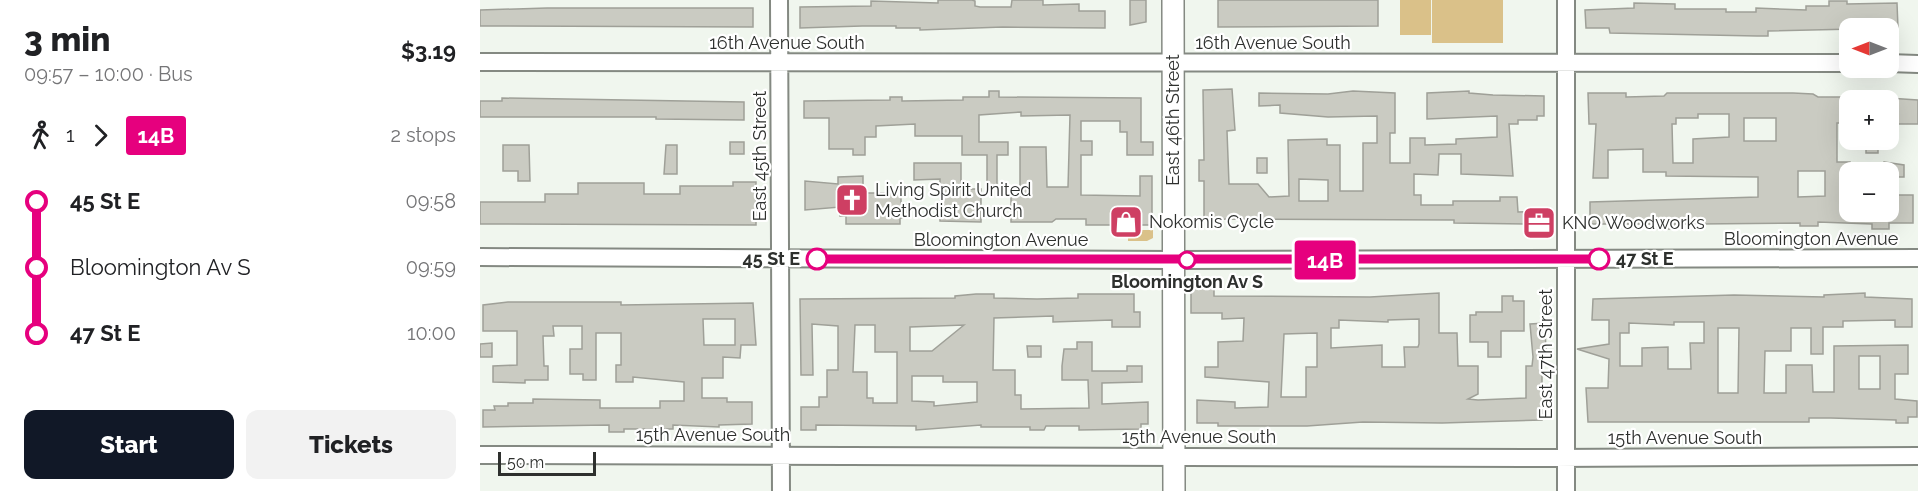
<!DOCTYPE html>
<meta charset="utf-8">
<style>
:root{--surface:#fff;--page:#f2f2f2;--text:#202124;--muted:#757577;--accent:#111827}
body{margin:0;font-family:Raleway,sans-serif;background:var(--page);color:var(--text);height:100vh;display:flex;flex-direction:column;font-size:22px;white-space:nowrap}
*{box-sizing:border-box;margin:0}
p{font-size:20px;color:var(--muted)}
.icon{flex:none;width:33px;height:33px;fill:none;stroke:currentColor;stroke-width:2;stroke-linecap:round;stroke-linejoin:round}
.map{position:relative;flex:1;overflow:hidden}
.details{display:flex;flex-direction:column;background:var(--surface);width:480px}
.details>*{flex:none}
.badge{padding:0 12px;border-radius:4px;font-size:21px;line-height:39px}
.needle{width:39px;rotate:270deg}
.tools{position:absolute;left:1359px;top:18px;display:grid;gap:12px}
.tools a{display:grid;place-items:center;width:60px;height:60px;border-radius:12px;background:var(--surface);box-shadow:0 6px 24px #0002;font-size:30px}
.scale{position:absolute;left:18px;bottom:15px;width:98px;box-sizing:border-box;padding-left:6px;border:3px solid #2e302e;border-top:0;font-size:16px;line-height:21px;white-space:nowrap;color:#2e302e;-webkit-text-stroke:4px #fff;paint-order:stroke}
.map>.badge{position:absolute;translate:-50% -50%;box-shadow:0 0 0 3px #fff}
.legs{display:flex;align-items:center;gap:9px;height:66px;padding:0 24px;font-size:20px}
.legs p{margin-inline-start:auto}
.summary{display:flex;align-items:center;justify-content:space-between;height:102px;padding:0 24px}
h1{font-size:33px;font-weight:800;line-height:45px}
.button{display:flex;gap:12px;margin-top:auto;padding:12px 24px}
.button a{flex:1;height:69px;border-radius:12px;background:var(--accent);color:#fff;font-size:24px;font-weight:800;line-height:69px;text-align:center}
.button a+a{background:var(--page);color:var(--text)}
ul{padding:0 24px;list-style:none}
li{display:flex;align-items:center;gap:21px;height:66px;font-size:22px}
li i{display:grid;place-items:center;width:9px;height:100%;margin:0 8px;background:currentColor}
li i::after{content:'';width:15px;height:15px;margin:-8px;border:4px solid;border-radius:50%;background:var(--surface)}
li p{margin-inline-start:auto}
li:first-child i{background:linear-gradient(#0000 50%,currentColor 0)}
li:last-child i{background:linear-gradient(currentColor 50%,#0000 0)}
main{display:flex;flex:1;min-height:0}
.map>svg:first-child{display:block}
</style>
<main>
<section class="details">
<div class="summary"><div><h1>3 min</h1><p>09:57 – 10:00 · Bus</p></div><b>$3.19</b></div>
<div class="legs"><svg class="icon" aria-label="walk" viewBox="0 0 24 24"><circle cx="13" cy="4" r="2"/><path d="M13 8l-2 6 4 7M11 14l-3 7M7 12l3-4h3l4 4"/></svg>1<svg class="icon" aria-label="forward" viewBox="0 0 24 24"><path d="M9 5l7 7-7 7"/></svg><b class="badge" style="background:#e6007e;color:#fff">14B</b><p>2 stops</p></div>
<ul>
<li><i style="color:#e6007e"></i><b>45 St E</b><p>09:58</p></li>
<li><i style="color:#e6007e"></i><span>Bloomington Av S</span><p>09:59</p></li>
<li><i style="color:#e6007e"></i><b>47 St E</b><p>10:00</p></li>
</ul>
<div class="button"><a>Start</a><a>Tickets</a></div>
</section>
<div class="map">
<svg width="1438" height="491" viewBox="0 0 1438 491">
<rect width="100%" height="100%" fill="#f0f6ee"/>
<path fill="#dac189" d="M920 0H951V35H920Z
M952 0H1023V43H952Z
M648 230H673V238L667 241H648Z"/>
<path fill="#cacbc2" stroke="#9fa098" stroke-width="1.5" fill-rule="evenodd" d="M458 0H492L495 1V6L500 7H531L532 0H563V5L599 4V11H625V28L523 27 440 30V28H416V26H382L320 28V7L391 6V1L458 3Z
M650 0H666V22L650 25Z
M738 0H898V26L738 27Z
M1349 1H1367V4L1417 3 1418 28 1288 31V36H1277L1130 33 1129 28H1106L1105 10 1154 8V3L1195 4V9H1246V12H1276V8L1326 10V6H1349Z
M67 8H273V27L0 26V10Z
M752 89 755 130 747 131 749 184H778L789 197 809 196 808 140 847 139V145H860V191H883V143H897V116L848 117 800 113V105L779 106V93L848 94 873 91 915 93V133H910V163H930V138H945V145L976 144V139L1017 137V116L947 119V93L989 91V93L1013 95 1064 96V116H1057V120H1038V124H1029L1033 176 981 174V154H959L958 175 934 174V195H941V205H973V201H1020V197H1037L1038 212 1069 211V235L1049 236V224L974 223V220L724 219V181H719V160H724L723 90ZM819 179 848 180V201H819Z
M509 91H519V97L661 98V142H673V155H647V132H640V121H601V141H612V155H601V195L660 196V176H672V225H606V219H576L572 222H531V191H540V147H566L567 187H588L590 115 541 116V112L499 115V142H528V155H517V187H507V155H482V136H435V124L396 126V137H385V155H373V149H349V118H324V101L410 100V97H422V101L483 100V97H509Z
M1108 93H1146V97L1184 96 1187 93H1313L1333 94 1338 97H1362V123H1357V162H1370V212H1408V206H1417V195H1433V223H1409V229H1392V224L1338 222V226H1320V223L1217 224H1194V229H1178L1177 224H1110V202L1278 197V177L1186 176V172H1163V149L1128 150V178H1113L1116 124H1109ZM1218 114H1249V137L1213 139V163H1193L1192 124H1196V118H1218ZM1264 118H1296V141H1264ZM1318 171H1345V196L1318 197Z
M22 98 264 102V120L176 119V117H0V101H22Z
M1408 98 1438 100V124H1408Z
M1386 140H1398V153H1386Z
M250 142H264V154H250Z
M23 145H49L50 181H38V171H23Z
M186 145H197V174H184Z
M777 158H787V173H777Z
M1404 162 1424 165V177H1408V172H1404Z
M434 163H481V189H501V222L460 221V179L434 180Z
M383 176V193H421V204H427V218H420V224H366V216H360V207L325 210V181L358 184V177Z
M253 182H276V225L0 224V202H65V194H98V183H164V194H200V186H253Z
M711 284H734V296L890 297 959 293V333H977L978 366H998V394L988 399 998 400 1046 398V366H1052L1053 357 1050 324 1065 323 1066 354 1062 355V420L962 423 883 422 827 426H738V423H717V400L755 402V408L788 407 789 382 725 377V367H738V342L763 341 764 318 742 319V313H711ZM939 319V344L938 347H924L925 367H902V345L851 348V328H859V320L908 322V320ZM837 333V367H826V397H801L804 334Z
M1385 293V297L1432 299V327H1415V320L1363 321V327H1343V354H1331V328H1311V351H1285L1284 393H1306V365H1332L1333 392H1354V346L1428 345V374H1415V399L1437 401V417H1428V423H1416V420L1351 418H1329V422H1108L1106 388H1128L1129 359 1097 349 1129 344V320H1112L1113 299 1254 295 1344 297V295ZM1194 322H1224V343H1210L1211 369H1188V347L1162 348V366H1140V333H1149V323L1194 325ZM1238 328H1259L1258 393H1238ZM1379 356H1400V389H1379Z
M496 294H514V298L557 299 598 298V294H654V312H660V327H632V320L573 322V316L514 318 513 370H535V395H541V409L609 408 608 380H582V366L584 349H597V342H612V371H647V366H662V382L622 383V404L668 402V424H661V429L599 430V426H566L564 430H550V427H501V425L436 430V426L336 425V430H321V407H339V397H347V370H358V326L332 324 333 375H321L320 299 475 298V296ZM375 325H395V352H417V403H393V398H387V372H373ZM484 325 452 351H430V327ZM432 376H463V382H497V402L454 406V402L432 401Z
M1022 296H1033V301H1044V331H1021V357H1008V342H990V315H996V312H1022Z
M28 302H141V305L273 303 276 345H261L260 358 243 357V378H222V398H247V402H272V424L239 425V427L193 425V429H144V432H129V425L3 427V410H15L14 406H28V403H53V399L120 400V408H180V401H204V382L153 377V382H136V365H141V333H116V380H103V374H90V349H102V326H73L74 336H63L64 366H68V380H45V383L13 382V366L37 365V331H3V305ZM223 319H255V345H224Z
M12 343V357H0V344Z
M547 346H561V357H548Z"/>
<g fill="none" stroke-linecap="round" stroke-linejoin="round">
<defs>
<path id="minor" d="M299 0 301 491
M1086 0V491
M0 62 1370 63
M1408 63 1438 64
M0 257 693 260 1438 258
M0 455 1073 458 1438 456"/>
<path id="major" d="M693 0 694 491"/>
</defs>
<use href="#minor" stroke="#848982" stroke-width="20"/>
<use href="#major" stroke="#848982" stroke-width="24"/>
<use href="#minor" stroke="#fff" stroke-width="16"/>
<use href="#major" stroke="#fff" stroke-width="21"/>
</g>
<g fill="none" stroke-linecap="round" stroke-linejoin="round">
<defs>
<path id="line-1" d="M337 259H1119"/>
</defs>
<use href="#line-1" stroke="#fff" stroke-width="14"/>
<use href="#line-1" stroke="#e6007e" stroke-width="9"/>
</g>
<defs>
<symbol id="church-square" viewBox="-11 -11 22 22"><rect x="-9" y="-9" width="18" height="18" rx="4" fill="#ce3f63" stroke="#fff"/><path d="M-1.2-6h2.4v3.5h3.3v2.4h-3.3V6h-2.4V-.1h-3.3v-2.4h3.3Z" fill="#fff"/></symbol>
<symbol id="shop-square" viewBox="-11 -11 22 22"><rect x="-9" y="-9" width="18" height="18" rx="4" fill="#ce3f63" stroke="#fff"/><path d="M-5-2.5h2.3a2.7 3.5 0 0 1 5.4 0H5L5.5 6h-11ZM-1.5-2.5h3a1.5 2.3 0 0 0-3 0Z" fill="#fff"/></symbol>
<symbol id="office-square" viewBox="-11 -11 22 22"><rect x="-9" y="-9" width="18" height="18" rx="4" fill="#ce3f63" stroke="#fff"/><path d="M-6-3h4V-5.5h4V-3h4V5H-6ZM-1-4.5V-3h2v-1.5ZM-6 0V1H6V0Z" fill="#fff"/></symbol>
</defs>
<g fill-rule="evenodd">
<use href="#church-square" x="353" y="181" width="38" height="38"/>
<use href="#shop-square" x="627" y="203" width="38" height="38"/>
<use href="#office-square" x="1040" y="204" width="38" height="38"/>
</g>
<g fill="#fff" stroke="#e6007e" stroke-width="3">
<circle cx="337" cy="259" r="10"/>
<circle cx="1119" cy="259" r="10"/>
<circle cx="707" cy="260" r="8"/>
</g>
<g text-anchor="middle" stroke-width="4.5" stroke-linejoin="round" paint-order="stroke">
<g font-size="18" fill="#2e302e" stroke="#fff">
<text x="307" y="49">16th Avenue South</text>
<text x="793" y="49">16th Avenue South</text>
<text transform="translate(693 120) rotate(-90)" y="6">East 46th Street</text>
<text transform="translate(280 156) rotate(-90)" y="6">East 45th Street</text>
<text x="1331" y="245">Bloomington Avenue</text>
<text x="521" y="246">Bloomington Avenue</text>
<text transform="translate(1066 354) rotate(-90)" y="6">East 47th Street</text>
<text x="233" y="441">15th Avenue South</text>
<text x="719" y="443">15th Avenue South</text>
<text x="1205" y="444">15th Avenue South</text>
</g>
<g font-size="18" fill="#2e302e" stroke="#fff" text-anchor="start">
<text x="395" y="196">Living Spirit United<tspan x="395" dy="21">Methodist Church</tspan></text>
<text x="669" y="228">Nokomis Cycle</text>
<text x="1082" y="229">KNO Woodworks</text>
</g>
<g font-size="18" font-weight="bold" fill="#2e302e" stroke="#fff" text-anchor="end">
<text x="320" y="265">45 St E</text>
<text x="1136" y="265" text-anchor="start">47 St E</text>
<text x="707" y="288" text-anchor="middle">Bloomington Av S</text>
</g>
</g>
</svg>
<div class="tools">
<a><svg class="needle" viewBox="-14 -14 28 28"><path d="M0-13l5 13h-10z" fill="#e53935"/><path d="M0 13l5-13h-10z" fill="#757577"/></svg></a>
<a>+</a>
<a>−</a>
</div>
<div class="scale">50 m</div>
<b class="badge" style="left:845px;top:260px;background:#e6007e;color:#fff">14B</b>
</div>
</main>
